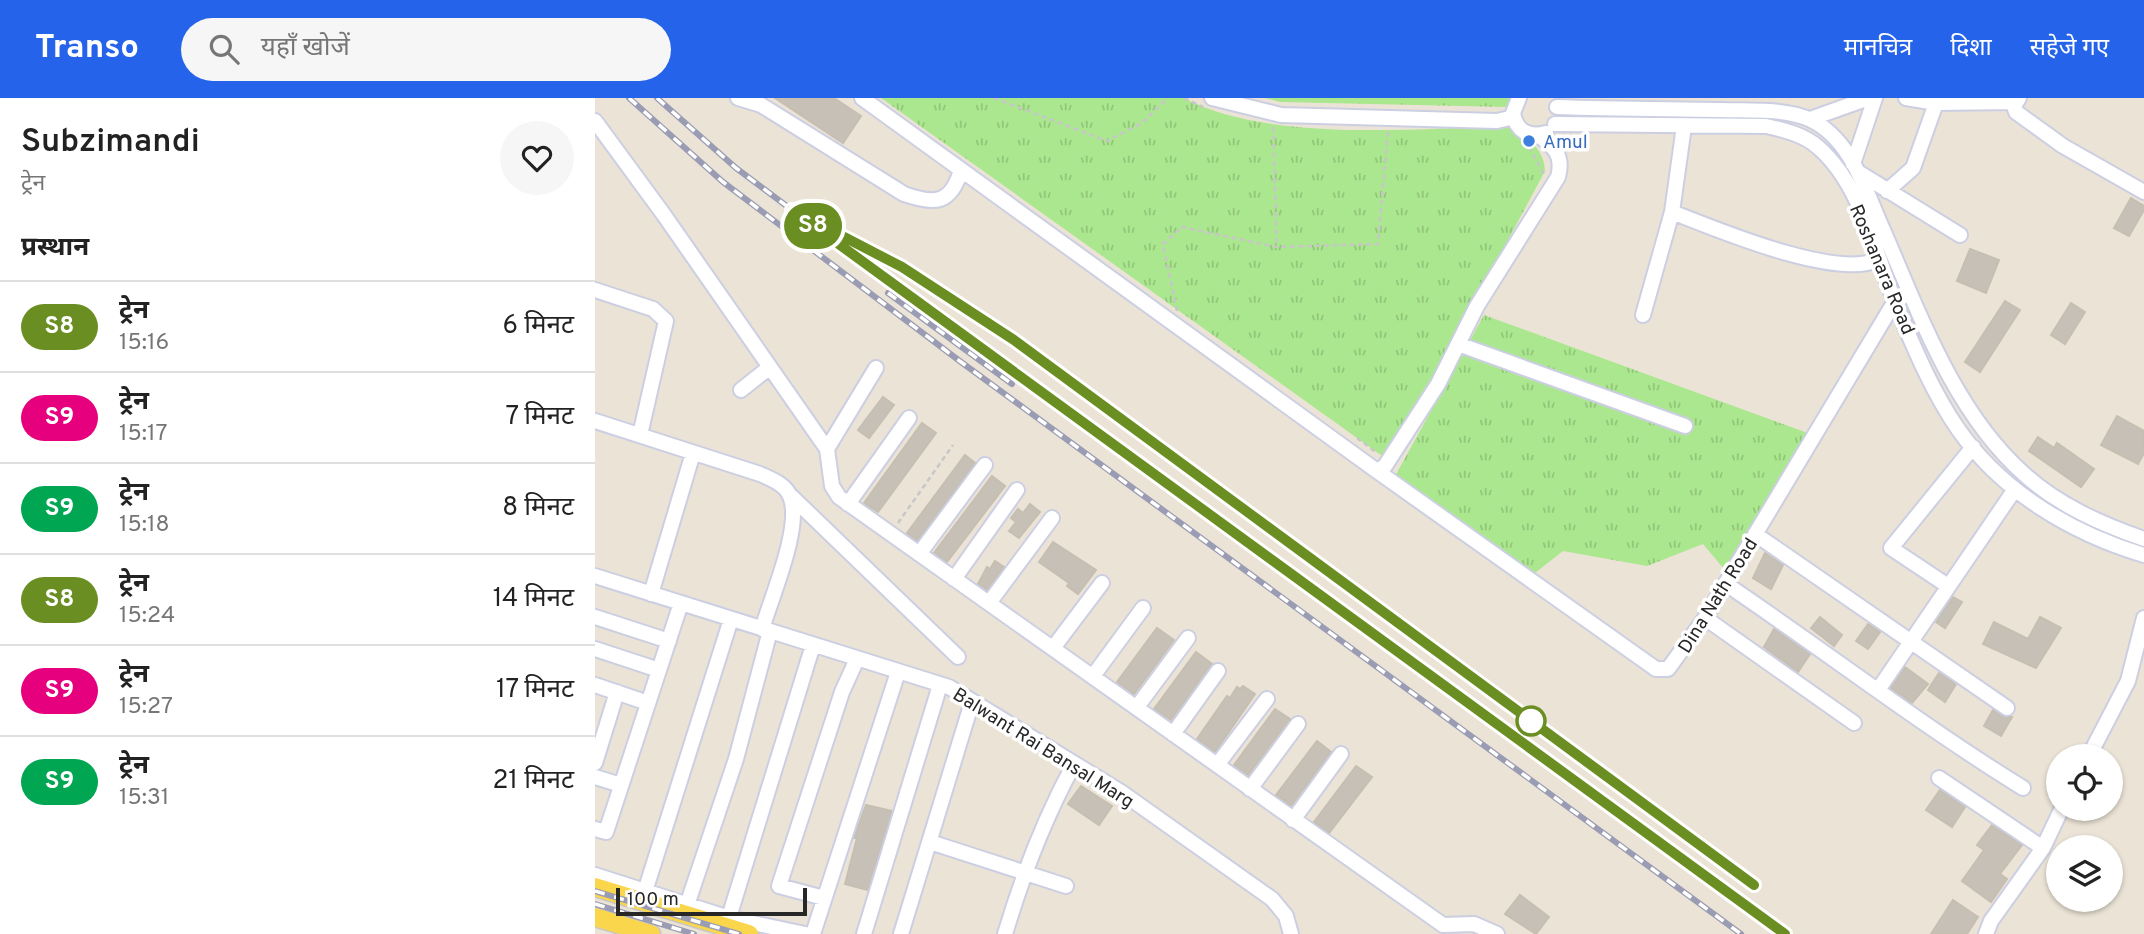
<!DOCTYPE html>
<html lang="hi">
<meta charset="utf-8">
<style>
:root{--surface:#fff;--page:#f6f6f6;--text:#222;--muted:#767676;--line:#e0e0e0;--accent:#2563eb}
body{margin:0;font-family:Overpass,"Noto Sans Devanagari",sans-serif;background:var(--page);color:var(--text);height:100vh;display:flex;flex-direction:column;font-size:26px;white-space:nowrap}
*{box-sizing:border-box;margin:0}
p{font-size:23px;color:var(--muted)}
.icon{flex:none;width:38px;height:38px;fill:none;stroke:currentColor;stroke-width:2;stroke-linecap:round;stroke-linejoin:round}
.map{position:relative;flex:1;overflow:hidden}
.details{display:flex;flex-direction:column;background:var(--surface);width:595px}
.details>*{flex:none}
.badge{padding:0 14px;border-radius:23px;font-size:24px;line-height:46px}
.tools{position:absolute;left:1451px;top:646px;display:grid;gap:14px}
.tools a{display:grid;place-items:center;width:77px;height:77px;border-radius:50%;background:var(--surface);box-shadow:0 2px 5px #0004;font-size:35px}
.scale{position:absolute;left:21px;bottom:18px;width:191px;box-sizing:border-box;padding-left:7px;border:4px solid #272727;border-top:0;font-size:19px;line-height:24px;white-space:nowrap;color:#272727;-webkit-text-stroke:5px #fff;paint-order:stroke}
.map>.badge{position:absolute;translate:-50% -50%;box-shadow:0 0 0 4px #fff}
h2{padding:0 21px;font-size:26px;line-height:63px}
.round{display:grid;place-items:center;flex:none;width:74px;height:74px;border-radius:37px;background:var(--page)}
.summary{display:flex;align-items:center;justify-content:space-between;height:119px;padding:0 21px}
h1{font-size:33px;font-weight:600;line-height:52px}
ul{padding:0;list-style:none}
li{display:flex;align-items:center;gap:21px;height:91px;padding:0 21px;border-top:2px solid var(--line)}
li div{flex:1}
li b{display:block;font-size:26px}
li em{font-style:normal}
li .badge{min-width:77px;font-weight:700;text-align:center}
header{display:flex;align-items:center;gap:42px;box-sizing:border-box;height:98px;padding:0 35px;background:var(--accent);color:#fff}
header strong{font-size:33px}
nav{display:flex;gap:38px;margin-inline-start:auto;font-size:24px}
.search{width:490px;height:63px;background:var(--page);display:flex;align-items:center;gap:18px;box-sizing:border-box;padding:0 24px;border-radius:38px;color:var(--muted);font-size:26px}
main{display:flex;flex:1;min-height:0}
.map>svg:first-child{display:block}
</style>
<header>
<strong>Transo</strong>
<div class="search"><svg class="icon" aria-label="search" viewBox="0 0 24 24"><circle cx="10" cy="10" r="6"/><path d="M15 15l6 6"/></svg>यहाँ खोजें</div>
<nav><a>मानचित्र</a><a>दिशा</a><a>सहेजे गए</a></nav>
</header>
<main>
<section class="details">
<div class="summary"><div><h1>Subzimandi</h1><p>ट्रेन</p></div><a class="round"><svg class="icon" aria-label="heart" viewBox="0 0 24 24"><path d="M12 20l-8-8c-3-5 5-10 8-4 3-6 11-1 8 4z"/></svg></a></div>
<h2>प्रस्थान</h2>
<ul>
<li><span class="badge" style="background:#6b8e23;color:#fff">S8</span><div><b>ट्रेन</b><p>15:16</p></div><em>6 मिनट</em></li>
<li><span class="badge" style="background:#e6007e;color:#fff">S9</span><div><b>ट्रेन</b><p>15:17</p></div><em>7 मिनट</em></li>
<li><span class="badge" style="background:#00a651;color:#fff">S9</span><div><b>ट्रेन</b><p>15:18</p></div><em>8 मिनट</em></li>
<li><span class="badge" style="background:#6b8e23;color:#fff">S8</span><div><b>ट्रेन</b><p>15:24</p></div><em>14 मिनट</em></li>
<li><span class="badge" style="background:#e6007e;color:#fff">S9</span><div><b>ट्रेन</b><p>15:27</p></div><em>17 मिनट</em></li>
<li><span class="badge" style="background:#00a651;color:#fff">S9</span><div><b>ट्रेन</b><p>15:31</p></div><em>21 मिनट</em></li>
</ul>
</section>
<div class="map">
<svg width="1549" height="836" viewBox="0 0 1549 836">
<defs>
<pattern id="grass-tufts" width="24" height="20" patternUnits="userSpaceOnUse" patternTransform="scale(1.75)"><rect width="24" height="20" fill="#aae78e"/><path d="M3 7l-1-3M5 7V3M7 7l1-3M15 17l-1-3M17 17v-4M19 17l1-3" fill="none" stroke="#92c67a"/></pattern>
</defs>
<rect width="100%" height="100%" fill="#ebe3d6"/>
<path fill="url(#grass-tufts)" d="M286 0H589C672 44 817 31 911 28 931 37 949 50 950 73L828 301 790 360Z
M670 0H916L913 9 685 4Z
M889 217 1221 338 1140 484 1108 446 1052 468 968 453 936 478 799 380Z"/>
<path fill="#c6c0b7" stroke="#c6bfb1" stroke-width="2" d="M180 0H239L266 18 248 45Z
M1536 100 1549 108V112L1534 138 1519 130Z
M1375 151 1404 162 1391 195 1362 183Z
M1410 203 1425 212 1385 274 1370 264Z
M1476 205 1490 214 1470 246 1456 237Z
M288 299 299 307 274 340 263 332Z
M1522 318 1549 333V355L1543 366 1506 347Z
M327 325 341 335 283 414 269 405Z
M1443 339 1459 350 1462 345 1499 371 1486 389 1434 353Z
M370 357 380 365 322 443 312 435Z
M397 378 410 388 352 464 339 455Z
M435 406 445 414 424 440 414 433 421 424 416 420 423 411 428 415Z
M458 444 501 472 483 496 472 488 474 485 444 464Z
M1170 455 1188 467 1176 491 1158 480Z
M400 463 409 469 392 492 383 486 392 469 395 471Z
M1358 499 1367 504 1350 530 1341 524Z
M1225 519 1247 537 1239 548 1216 530Z
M1445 519 1466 530 1441 570 1388 546 1399 524 1433 541Z
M1273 526 1285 534 1273 551 1261 543Z
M562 530 579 542 539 596 522 584Z
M1179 531 1215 556 1203 574 1169 549Z
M601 554 617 566 576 622 559 611Z
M1310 569 1333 586 1317 605 1296 590Z
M1344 575 1361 586 1350 604 1333 592Z
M648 588 660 596 620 654 602 641 632 598 635 600 642 589 645 591Z
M680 611 695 621 653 677 639 667Z
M1398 612 1407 618 1417 619 1406 638 1389 628Z
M722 643 736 654 696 708 681 697Z
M761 668 777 679 734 735 719 724Z
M486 688 517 708 504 727 473 706Z
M1345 692 1370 709 1357 729 1331 712Z
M271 707 297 713 273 792 250 786 262 740H259Z
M1397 727 1427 747 1405 776 1412 781 1396 804 1367 783 1389 752 1382 747Z
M925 797 954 819 941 836 910 816Z
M1358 802 1383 819 1372 836H1336Z"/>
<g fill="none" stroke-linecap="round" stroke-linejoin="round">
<defs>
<path id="minor" d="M143 0 166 7 309 96C340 107 356 106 366 72
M267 0 782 373 790 368 843 286 882 208 963 79C969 57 959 49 943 37
M617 0 686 17 902 23 919 19
M924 0 918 15C921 33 934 40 951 35
M1311 0 1341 5 1420 4
M1424 0 1419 8 1421 14 1468 48 1549 94
M962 9C1017 11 1072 11 1127 12 1154 13 1191 10 1216 22 1255 41 1269 88 1285 125 1323 211 1357 312 1429 376 1463 407 1506 426 1549 441
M1215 21 1274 0
M0 23 69 117 232 351 237 388 244 399 848 827 879 826 902 836
M960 26 1171 28C1190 32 1210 37 1224 50 1265 86 1280 153 1299 202 1317 245 1336 292 1363 331 1407 394 1476 435 1549 457
M1258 66 1280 0
M1263 74 1365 137
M1292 93 1318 70 1341 5
M1077 114C1121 131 1243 183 1284 161
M0 192 58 211 71 223 45 337
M1048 217 1077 114 1089 28
M863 246 1090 328
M146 292 175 269
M0 323 165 376C176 381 190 386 195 398 208 427 176 500 167 531
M232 351 281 270
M782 373 1061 571H1073L1110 520 1300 203 1305 201
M196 398 363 559
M253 406 314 320
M1160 436 1412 610
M324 456 390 367
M0 478 354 589 526 694 677 801 691 818 696 836
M359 481 422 392
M1131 486C1230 553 1326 627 1428 690
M1353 488 1296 450 1378 349
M56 496 98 355
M394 505 457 420
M0 519 74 543
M1110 520 1259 625
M458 550 507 485
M0 551 64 572
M498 578 548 510
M0 587 53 605
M1283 592 1420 391
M542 609 593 540
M578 636 623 573
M1494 658 1533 583 1549 520
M0 665 22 594
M622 667 672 601
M0 679 26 687
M1344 680 1448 750
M655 691 703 626
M698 722 746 656
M0 731 11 734 86 505
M335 744 471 788
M0 777 134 820 210 836
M229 800 184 788 247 594 262 561
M47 803 136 521
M89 816 141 661 175 533
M131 829 218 547
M218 836 303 574
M269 836 345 587
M306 836 377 604
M410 836C428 776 449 721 479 666
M1391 836 1396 823 1448 750 1467 710"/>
<path id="major" d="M0 789 154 836
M0 819 56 836"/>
</defs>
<use href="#minor" stroke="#cccfe2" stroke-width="18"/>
<use href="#major" stroke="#c7c7c7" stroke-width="21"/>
<path stroke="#c7c7c7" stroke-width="2.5" stroke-dasharray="5 3.5" stroke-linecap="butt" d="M399 0 512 43 547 25 573 0
M589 0 608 9
M678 29 682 149
M934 49 949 76
M582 213 568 146 587 129 682 149 783 146 793 33
M762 340 782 355
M303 425 358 347"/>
<use href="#minor" stroke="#fff" stroke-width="14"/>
<use href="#major" stroke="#fad64c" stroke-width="18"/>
<defs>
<path id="rail" d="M34 0 128 84 366 264 1146 836
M62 0 141 70 197 112 1190 836
M232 129 307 169 419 242 1159 787
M293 195 417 286
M0 793 144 836
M0 806 99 836"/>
</defs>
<use href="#rail" stroke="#999cb3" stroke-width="6"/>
<use href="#rail" stroke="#fff" stroke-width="3.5" stroke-dasharray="10" stroke-linecap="butt"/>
</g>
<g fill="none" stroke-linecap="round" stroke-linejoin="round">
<defs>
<path id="line" d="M1159 787 419 242 307 169 197 112 1190 836"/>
</defs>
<use href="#line" stroke="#fff" stroke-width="16"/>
<use href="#line" stroke="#6b8e23" stroke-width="10"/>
</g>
<circle fill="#3f7fe0" stroke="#fff" stroke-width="2.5" cx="934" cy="43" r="7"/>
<circle fill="#fff" stroke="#6b8e23" stroke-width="3.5" cx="936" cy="623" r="14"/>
<g text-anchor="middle" stroke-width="7" stroke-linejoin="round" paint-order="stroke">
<g font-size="19" fill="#366cbe" stroke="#fff" text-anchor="start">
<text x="948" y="50">Amul</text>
</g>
<g font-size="19" fill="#272727" stroke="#fff">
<text transform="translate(1288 171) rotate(67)" y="7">Roshanara Road</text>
<text transform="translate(1122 497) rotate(-58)" y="7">Dina Nath Road</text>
<text transform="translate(449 649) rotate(32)" y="7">Balwant Rai Bansal Marg</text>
</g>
</g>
</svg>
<div class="tools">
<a><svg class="icon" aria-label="locate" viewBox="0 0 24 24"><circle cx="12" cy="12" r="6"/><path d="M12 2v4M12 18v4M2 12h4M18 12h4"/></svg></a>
<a><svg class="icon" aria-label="layers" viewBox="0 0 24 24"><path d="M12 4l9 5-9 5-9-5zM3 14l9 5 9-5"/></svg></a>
</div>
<div class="scale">100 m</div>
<b class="badge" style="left:218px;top:128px;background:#6b8e23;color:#fff">S8</b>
</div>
</main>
